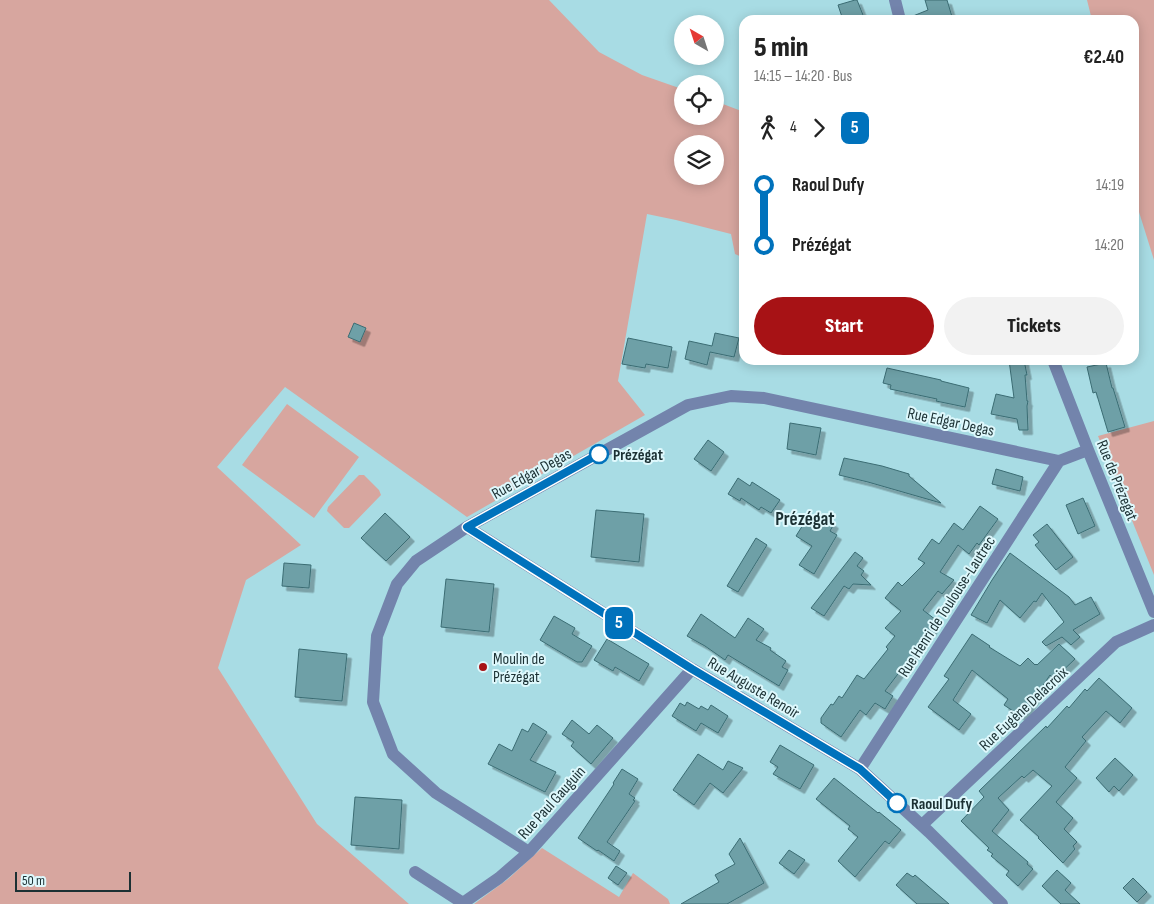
<!DOCTYPE html>
<meta charset="utf-8">
<style>
:root{--surface:#fff;--page:#f2f2f2;--text:#222;--muted:#767676;--accent:#a71215}
body{margin:0;font-family:"Sofia Sans Condensed",sans-serif;background:var(--page);color:var(--text);height:100vh;display:flex;flex-direction:column;font-size:19px;white-space:nowrap}
*{box-sizing:border-box;margin:0}
p{font-size:16px;color:var(--muted)}
.icon{flex:none;width:28px;height:28px;fill:none;stroke:currentColor;stroke-width:2;stroke-linecap:round;stroke-linejoin:round}
.map{position:relative;flex:1;overflow:hidden}
.sheet{position:absolute;left:739px;top:15px;width:400px;height:350px;display:flex;flex-direction:column;background:var(--surface);border-radius:15px;box-shadow:0 2px 12px #0003}
.sheet>*{flex:none}
.badge{padding:0 10px;border-radius:8px;font-size:18px;line-height:32px}
.needle{width:32px;rotate:321deg}
.tools{position:absolute;left:674px;top:15px;display:grid;gap:10px}
.tools a{display:grid;place-items:center;width:50px;height:50px;border-radius:50%;background:var(--surface);box-shadow:0 2px 12px #0003;font-size:25px}
.scale{position:absolute;left:15px;bottom:12px;width:116px;box-sizing:border-box;padding-left:5px;border:2px solid #1b3033;border-top:0;font-size:14px;line-height:18px;white-space:nowrap;color:#1b3033;-webkit-text-stroke:4px #def8fc;paint-order:stroke}
.map>.badge{position:absolute;translate:-50% -50%;box-shadow:0 0 0 2px #fff}
.legs{display:flex;align-items:center;gap:8px;height:55px;padding:0 15px;font-size:16px}
.legs p{margin-inline-start:auto}
.head{display:flex;align-items:center;justify-content:space-between;height:85px;padding:0 15px}
h1{font-size:28px;font-weight:800;line-height:38px}
.button{display:flex;gap:10px;margin-top:auto;padding:10px 15px}
.button a{flex:1;height:58px;border-radius:30px;background:var(--accent);color:#fff;font-size:20px;font-weight:800;line-height:58px;text-align:center}
.button a+a{background:var(--page);color:var(--text)}
ul{padding:0 15px;list-style:none}
li{display:flex;align-items:center;gap:18px;height:60px;font-size:19px}
li i{display:grid;place-items:center;width:8px;height:100%;margin:0 6px;background:currentColor}
li i::after{content:'';width:12px;height:12px;margin:-6px;border:4px solid;border-radius:50%;background:var(--surface)}
li p{margin-inline-start:auto}
li:first-child i{background:linear-gradient(#0000 50%,currentColor 0)}
li:last-child i{background:linear-gradient(currentColor 50%,#0000 0)}
.map>svg:first-child{display:block}
</style>
<div class="map">
<svg width="1154" height="904" viewBox="0 0 1154 904">
<defs>
<filter id="shadow"><feDropShadow dx="4.5" dy="4.5" stdDeviation="0" flood-color="#0004"/></filter>
</defs>
<rect width="100%" height="100%" fill="#a8dce4"/>
<path fill="#d7a69f" fill-rule="evenodd" d="M0 0H549L599 52 642 75 682 89V116H715V101L744 112V258L735 254 731 234 676 220 647 214 618 381 645 415 467 517 285 387 217 467 301 545 246 580 218 668 317 824 409 904H0ZM682 144H715V176H682Z
M1087 0H1154V260L1134 196V20H1092Z
M287 404 359 457 314 518 242 465Z
M1154 421V575L1098 436Z
M359 475H364L379 490 381 495 349 528H344L327 511 328 507Z
M542 848 619 897 633 873 668 899 670 904H474L508 879Z"/>
<path fill="#6ea0a7" stroke="#3b6c73" filter="url(#shadow)" d="M855 0H857L865 20H843L838 5Z
M925 0H947L953 20H908V18L928 10Z
M354 323 366 328 360 342 348 337Z
M715 333 739 338 734 357 710 352 707 365 685 359 689 341 712 346Z
M628 338 672 347 668 368 646 364 645 368 622 364Z
M1009 360H1024L1027 375H1025L1027 401H1028L1027 406 1028 430H1019L1017 419 991 414 996 394 1014 398Z
M1106 363 1112 388H1113L1125 427 1108 432 1096 392 1093 393 1087 367Z
M887 368 941 380V381L969 388 965 407 936 401 937 399 890 389 891 385 883 383Z
M790 423 821 428 816 455 787 449Z
M708 440 724 452 711 471 694 459Z
M844 458 882 466 909 474V476L941 503 868 482 839 475Z
M996 469 1023 477 1020 491 992 484Z
M738 478 750 486 752 482 780 500 771 513 761 507 759 510 741 498 740 501 728 494Z
M1083 498 1095 526 1078 534 1066 505Z
M980 506 998 519 979 545 977 543 969 554 958 545 940 572 954 580 942 594 938 591 923 610 936 620 931 626 933 628 885 691 893 696 885 709 875 703 866 715 860 710 841 737 821 723V718L831 704 833 705 839 696 842 698 857 675 864 679 888 649 886 647 895 636 885 628 901 611 885 598 898 582 902 586 925 563 918 559 932 539 939 544 954 523 963 530Z
M596 510 644 514 639 562 591 557Z
M385 513 410 537 386 561 361 538Z
M821 515 834 524 830 531 837 535 814 574 799 565 812 546 796 536 806 520 815 525Z
M1047 524 1073 557 1056 570 1035 545 1039 542 1033 535Z
M756 538 767 545 738 592 727 586Z
M855 552 863 558 857 566 864 571 861 575 871 585 853 584 849 589 844 586 824 616 811 608Z
M1010 553 1069 597 1075 605 1091 597 1100 614 1073 630 1080 637 1071 645 1062 637 1046 646 1042 642 1064 622 1042 593 1036 602 1034 601 1020 618 1000 600 987 623 971 615 992 580Z
M284 563 311 565 309 588 282 586Z
M446 579 494 584 489 632 441 627Z
M701 614 735 638 748 618 764 629 756 640 771 648 770 650 786 661 782 667 788 670 779 686 728 655 725 660 705 646 687 636Z
M554 616 575 628 572 634 592 646 582 662H577L540 640Z
M972 634 990 646 989 647 1020 666 1028 658 1035 665 1036 664 1037 665 1059 644 1075 659 1054 679 1050 675 1022 717 1004 705 1008 699 972 670 953 700 971 714 959 730 928 707 949 679 944 676Z
M607 639 649 664 639 681 615 667 613 671 594 660Z
M299 649 347 654 342 701 295 697Z
M1099 678 1132 708 1120 723 1106 711 1082 737 1086 741 1065 767 1077 778 1056 802 1073 818 1064 829 1077 842 1073 846 1075 849 1063 863 1038 838 1039 837 1020 820 1052 786 1033 770 1024 778 1022 776 998 798 1009 810 992 831 1028 862 1027 864 1033 869 1018 886 1006 875 1009 871 991 856 993 854 987 850 989 848 961 821 984 797 979 791 1046 726 1047 728 1067 706 1069 708 1085 689 1087 691Z
M687 702 699 709 701 706 708 710 711 705 728 716 718 733 701 723 696 731 672 716 680 703 685 706Z
M572 720 589 734 597 725 613 738 591 764 571 746 574 742 562 734Z
M533 723 547 732 530 760 556 772 545 792 488 764 499 744 512 751 522 729 528 732Z
M780 745 814 765 800 789 773 774 778 767 770 762Z
M698 754 723 770 728 761 743 768 723 793 710 783 694 805 673 790Z
M1115 758 1133 775 1119 791 1114 786 1109 792 1096 778Z
M622 769 638 779 629 794 635 798 633 800 635 801 607 842 620 851 614 861 598 850 597 851 578 838 614 784 613 783Z
M834 778 878 813 879 812 901 830 889 844 885 841 855 877 838 861 858 837 848 829 850 826 816 799Z
M355 797 402 800 399 849 351 845Z
M740 838 764 883 727 904H681L719 882 715 875 735 864 729 854Z
M789 850 805 860 794 874 779 863Z
M616 866 627 873 618 885 608 878Z
M1057 870 1071 883 1065 890 1080 904H1061L1042 886Z
M907 873 913 877 915 875 949 904H917L896 885Z
M1133 878 1147 892 1137 902 1123 888Z"/>
<g fill="none" stroke-linecap="round" stroke-linejoin="round">
<path stroke="#7384ac" stroke-width="12" d="M895 0 900 20
M1053 360 1088 450 1154 612
M467 527 692 669 860 769 929 832 1002 904
M860 769 1059 461
M922 825 1116 642 1154 625
M529 852 436 793 393 754 373 702 377 636 397 584 416 561 467 527 688 405 731 396 764 398 1059 461 1088 450
M415 872 463 903 499 878 529 852 692 669"/>
</g>
<g fill="none" stroke-linecap="round" stroke-linejoin="round">
<defs>
<path id="line-1" d="M599 454 467 527 692 669 860 769 897 803"/>
</defs>
<use href="#line-1" stroke="#fff" stroke-width="11"/>
<use href="#line-1" stroke="#0072bc" stroke-width="8"/>
</g>
<g fill="#fff" stroke="#0072bc" stroke-width="2.5">
<circle cx="599" cy="454" r="9"/>
<circle cx="897" cy="803" r="9"/>
</g>
<circle fill="#a71215" stroke="#def8fc" stroke-width="2" cx="483" cy="667" r="5"/>
<g text-anchor="middle" stroke-width="4" stroke-linejoin="round" paint-order="stroke">
<g font-size="16" fill="#1b3033" stroke="#def8fc">
<text transform="translate(951 421) rotate(12)" y="6">Rue Edgar Degas</text>
<text transform="translate(531 473) rotate(-29)" y="6">Rue Edgar Degas</text>
<text transform="translate(1118 480) rotate(68)" y="6">Rue de Prézegat</text>
<text transform="translate(946 606) rotate(-57)" y="6">Rue Henri de Toulouse-Lautrec</text>
<text transform="translate(754 687) rotate(31)" y="6">Rue Auguste Renoir</text>
<text transform="translate(1023 708) rotate(-43)" y="6">Rue Eugène Delacroix</text>
<text transform="translate(551 802) rotate(-48)" y="6">Rue Paul Gauguin</text>
</g>
<g font-size="16" font-weight="bold" fill="#1b3033" stroke="#def8fc" text-anchor="start">
<text x="613" y="460">Prézégat</text>
<text x="911" y="809">Raoul Dufy</text>
</g>
<g font-size="16" fill="#1b3033" stroke="#def8fc" text-anchor="start">
<text x="493" y="664">Moulin de<tspan x="493" dy="18">Prézégat</tspan></text>
</g>
<g font-size="19" font-weight="bold" fill="#1b3033" stroke="#def8fc">
<text x="805" y="525">Prézégat</text>
</g>
</g>
</svg>
<div class="tools">
<a><svg class="needle" viewBox="-14 -14 28 28"><path d="M0-13l5 13h-10z" fill="#e53935"/><path d="M0 13l5-13h-10z" fill="#767676"/></svg></a>
<a><svg class="icon" aria-label="locate" viewBox="0 0 24 24"><circle cx="12" cy="12" r="6"/><path d="M12 2v4M12 18v4M2 12h4M18 12h4"/></svg></a>
<a><svg class="icon" aria-label="layers" viewBox="0 0 24 24"><path d="M12 4l9 5-9 5-9-5zM3 14l9 5 9-5"/></svg></a>
</div>
<div class="scale">50 m</div>
<b class="badge" style="left:619px;top:623px;background:#0072bc;color:#fff">5</b>
<section class="sheet">
<div class="head"><div><h1>5 min</h1><p>14:15 – 14:20 · Bus</p></div><b>€2.40</b></div>
<div class="legs"><svg class="icon" aria-label="walk" viewBox="0 0 24 24"><circle cx="13" cy="4" r="2"/><path d="M13 8l-2 6 4 7M11 14l-3 7M7 12l3-4h3l4 4"/></svg>4<svg class="icon" aria-label="forward" viewBox="0 0 24 24"><path d="M9 5l7 7-7 7"/></svg><b class="badge" style="background:#0072bc;color:#fff">5</b></div>
<ul>
<li><i style="color:#0072bc"></i><b>Raoul Dufy</b><p>14:19</p></li>
<li><i style="color:#0072bc"></i><b>Prézégat</b><p>14:20</p></li>
</ul>
<div class="button"><a>Start</a><a>Tickets</a></div>
</section>
</div>
